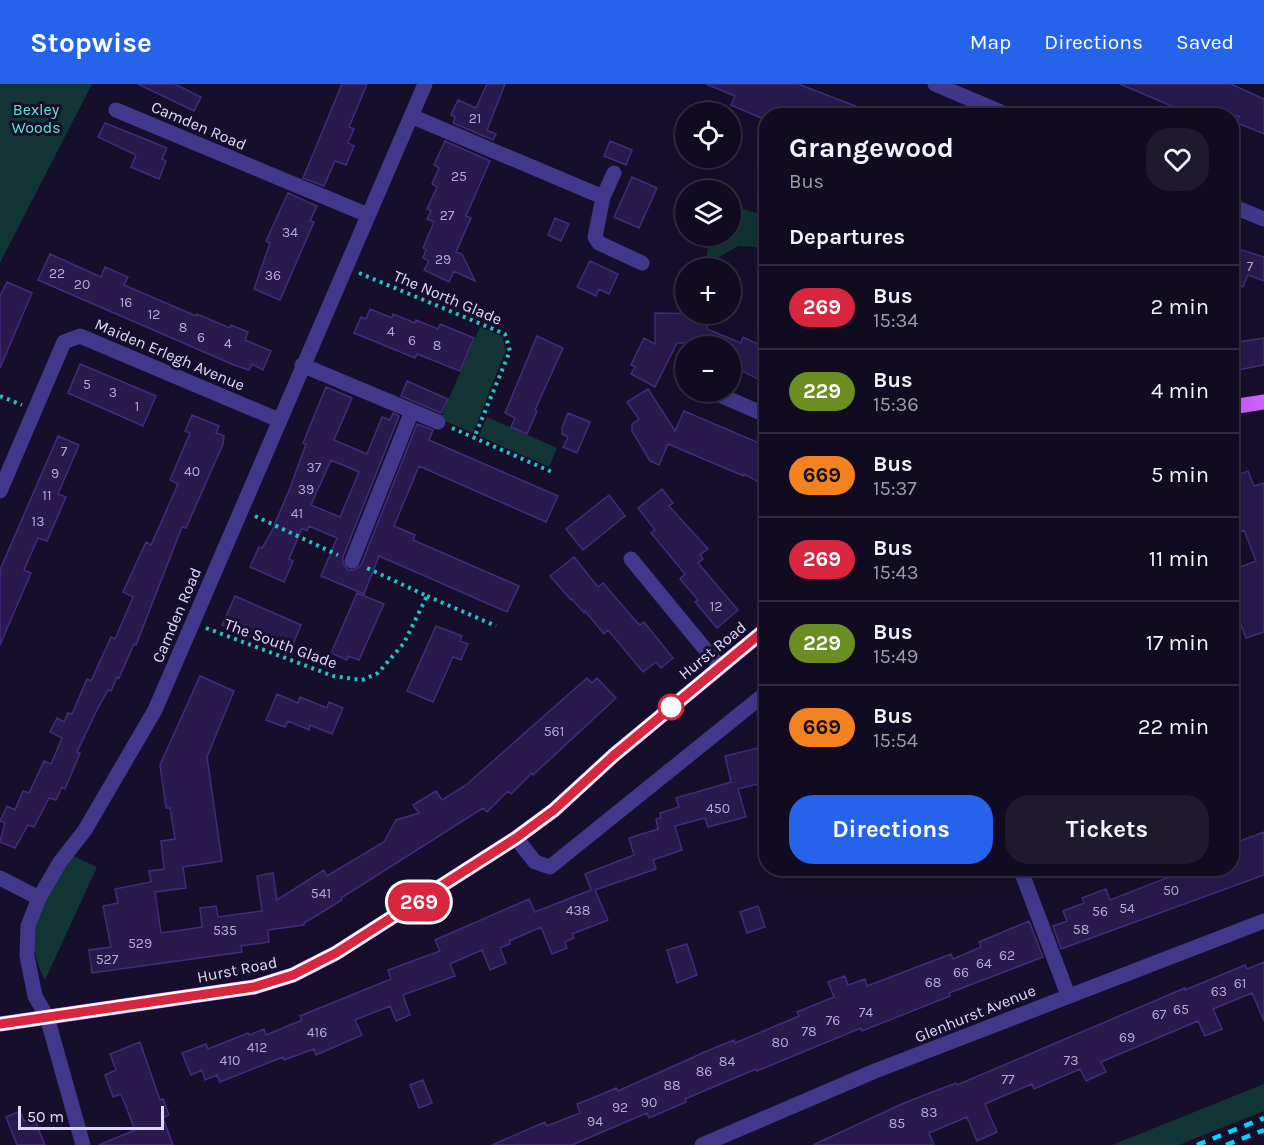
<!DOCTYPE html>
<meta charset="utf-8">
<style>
:root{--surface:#100b20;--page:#1e192d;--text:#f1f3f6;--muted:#9c9ba5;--line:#302b3e;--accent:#2563eb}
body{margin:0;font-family:Karla,sans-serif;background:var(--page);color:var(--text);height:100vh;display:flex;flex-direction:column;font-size:22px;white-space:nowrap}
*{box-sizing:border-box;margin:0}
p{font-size:20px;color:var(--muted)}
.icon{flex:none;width:33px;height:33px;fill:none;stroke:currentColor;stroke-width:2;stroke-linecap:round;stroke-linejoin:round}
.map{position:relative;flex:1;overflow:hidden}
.sheet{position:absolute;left:759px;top:24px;width:480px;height:768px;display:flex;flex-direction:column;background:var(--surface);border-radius:24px;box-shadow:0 6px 24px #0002,0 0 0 2px var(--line)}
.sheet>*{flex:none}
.badge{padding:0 12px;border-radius:20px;font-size:21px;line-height:39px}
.controls{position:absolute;left:675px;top:18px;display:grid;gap:12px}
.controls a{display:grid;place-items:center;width:66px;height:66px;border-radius:50%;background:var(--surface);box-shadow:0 6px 24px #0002,0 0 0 2px var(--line);font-size:30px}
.scale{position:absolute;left:18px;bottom:15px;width:146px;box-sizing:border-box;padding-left:6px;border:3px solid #e0d9ff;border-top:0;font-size:16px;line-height:21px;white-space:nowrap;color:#e0d9ff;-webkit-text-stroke:4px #160f2b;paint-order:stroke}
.map>.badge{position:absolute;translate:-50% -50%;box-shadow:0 0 0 3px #fff}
h2{padding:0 30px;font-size:22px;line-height:54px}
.round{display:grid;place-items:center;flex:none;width:63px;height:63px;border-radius:24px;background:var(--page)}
.headline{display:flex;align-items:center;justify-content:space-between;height:102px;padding:0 30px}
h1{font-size:28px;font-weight:700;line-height:45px}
.cta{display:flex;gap:12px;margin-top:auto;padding:12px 30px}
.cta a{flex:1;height:69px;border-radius:24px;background:var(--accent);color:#fff;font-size:24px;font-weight:700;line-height:69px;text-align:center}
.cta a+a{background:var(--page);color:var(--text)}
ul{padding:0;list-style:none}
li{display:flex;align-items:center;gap:18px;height:84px;padding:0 30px;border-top:2px solid var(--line)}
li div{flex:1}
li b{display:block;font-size:22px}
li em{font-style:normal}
li .badge{min-width:66px;font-weight:700;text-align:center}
header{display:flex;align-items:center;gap:36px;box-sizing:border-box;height:84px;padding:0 30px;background:var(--accent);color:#fff}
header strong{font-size:28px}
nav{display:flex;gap:33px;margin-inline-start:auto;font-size:21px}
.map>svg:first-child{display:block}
</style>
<header>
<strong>Stopwise</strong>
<nav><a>Map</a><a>Directions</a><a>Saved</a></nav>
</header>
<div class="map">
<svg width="1264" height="1061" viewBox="0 0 1264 1061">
<rect width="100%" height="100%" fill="#160f2b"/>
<path fill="#123435" d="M0 0H92L0 179Z
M734 122 766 132V164L738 162 706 181 709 152H730L731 123Z
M480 243 502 252 506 266 473 349 440 335Z
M487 333 557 364 549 383 479 352Z
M73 772 97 783 45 896C18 846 46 814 73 772Z
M1264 1000V1027L1179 1061H1112Z"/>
<path fill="#281a4d" stroke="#412b7a" stroke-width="1.5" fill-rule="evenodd" d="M138 0H175L201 13 194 27Z
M342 0H367L349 43 354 45 348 59 354 62 346 81 335 77 324 102 303 94Z
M487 0H505L487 46 496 50 493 56 453 39 455 33 451 31 458 16 476 24Z
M706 0H798L879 31 766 32V36L731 21 735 12Z
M1120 0H1231L1264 15V50L1237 39 1239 32H1195Z
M105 39 167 64 162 75 166 77 159 95 131 83 136 71 98 53Z
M445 57 490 77 466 132 471 134 456 168 462 170 475 197 454 187 449 198 424 186 429 177 423 174 426 166 423 164 434 138 427 135 431 127 427 125 437 103 432 100 439 84 434 81Z
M610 57 632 66 626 81 604 72Z
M632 93 657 104 639 144 614 133Z
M288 109 317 122 310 137 314 138 280 216 254 205 270 159 266 157Z
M555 134 569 140 561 157 548 151Z
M1232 163 1264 173V197L1248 191 1243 203 1232 198Z
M50 170 101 193 105 183 128 193 124 201 196 232 197 230 230 244 231 241 248 248 245 256 271 267 263 286 252 280 249 286 234 281 38 196Z
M590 177 618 190 609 210 599 205 596 212 577 203Z
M7 198 32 209 0 284V212Z
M370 225 392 234 393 230 415 239 416 236 438 245 440 240 474 254 460 287 417 270 415 274 354 249 361 233 366 235Z
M655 229 707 230V245L741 259 743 253 766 264V299L730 281V259H677L655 303 631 290 635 283 631 281 644 254 655 260Z
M537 252 563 264 535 326 537 327 527 350 511 343 515 334 505 329Z
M1264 254V281L1232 287V259Z
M80 280 156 312 143 342 68 309Z
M407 297 448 315 441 329 401 312Z
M326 303 352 314 334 356 367 370 382 333 390 336 393 329 399 332 343 473V479L348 486H354L361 481 417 340 433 346 429 356 558 412 546 438 419 382 394 442 415 451 413 456 519 502 507 528 379 472 364 510 321 492 337 454 309 442 307 447 302 444 289 475 293 477 284 498 250 483 259 463 262 464 271 449 290 404 306 360 303 359ZM331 376 359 388 340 433 311 421Z
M648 305 675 347 684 327 766 362V402L744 390V392L668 360 659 381 650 377 632 347V340L639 335 627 318Z
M568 329 590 338 577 369 563 363 568 353 562 350V344Z
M192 331 219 342 216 349 224 352 223 360 186 444 182 443 136 561 134 560 119 594 117 593 111 607 108 606 96 628 77 668 80 669 65 705 62 703 56 716 49 714 34 743 28 741 15 764 0 758 5 739 0 737 7 722 15 726 23 707 29 709 44 677 51 680 62 654 50 648 57 634 64 638 68 629 72 630 87 595 91 597 111 553 115 555 133 513 123 508 146 458 151 461 178 400 170 396 190 349 185 347Z
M58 352 79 361 58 410 66 413 47 457 38 454 24 486 31 489 0 561V486Z
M1248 387 1254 402 1264 399V548L1246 554 1232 517V486L1256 477 1244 446 1232 451V393Z
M662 405 673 419 669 422 708 465 700 471 703 475 698 479 738 526 717 544 695 518 698 516 680 495 685 490 651 449 655 446 638 424Z
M609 411 625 432 583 466 566 445Z
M574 473 598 503 603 499 634 535 640 541 644 538 673 574 661 584 656 578 643 588 608 546 604 550 585 527 584 529 572 515 571 516 550 492Z
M357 509 384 520 359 576 348 572 347 576 331 569Z
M235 512 301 541 290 567 222 541Z
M436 542 462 552 460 557 468 560 461 576 453 573 433 618 407 607Z
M200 592 234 607 207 673 222 777 183 783 186 804 155 808 161 849 202 843 200 824 216 822 218 833 262 827 257 792 273 789 277 816 324 786 327 792 384 758 396 736 419 729 413 721 436 707 442 716 466 701 587 594 592 599 597 594 616 614 533 691 532 689 511 710 508 707 487 728 483 724 341 814 342 816 304 839V841L268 846 269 858 241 862 242 868 92 889 89 866 111 863 103 822 118 819 115 805 151 798 149 787 164 785 161 757 175 755 170 724H166L160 681Z
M277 610 298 619 300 613 327 624 329 618 343 624 332 650 310 641 309 646 288 637 285 643 266 636Z
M766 662V698L738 705 746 733 708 743 705 734 675 742 682 766 653 776 656 785 595 806 608 836 572 850 574 854 565 858 567 864 552 870 541 843 509 857 510 860 500 864 506 879 490 886 482 866 450 880 455 892 403 911 410 931 396 937 390 922 355 936 362 951 316 971 314 965 284 976 283 973 220 998 217 991 205 996 202 986 191 991 182 969 206 960 208 965 248 949 249 951 264 945 266 951 302 936 300 932 391 895 388 886 440 867 435 856 529 815 535 828 591 806 585 790 634 771 629 754 658 745 656 735 661 734 660 729 679 723 676 714 731 698 725 672Z
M1264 748V791L1061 865 1053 842 1067 837 1063 827 1084 819 1082 814 1106 805 1110 816 1192 784H1232V760Z
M758 822 765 843 747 849 740 828Z
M1029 837 1043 873 949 909 950 912 862 947 861 944 757 987 756 985 685 1015 686 1018 649 1034 647 1029 572 1061H492L545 1038 547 1042 580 1029 577 1020 600 1011 616 1004 618 1007 707 967 734 956 735 959 799 932 797 928 834 913 828 898 845 892 848 901 865 895 867 902 951 870 953 875 981 863 979 858Z
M687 860 697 891 677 899 667 866Z
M1264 878V937L1252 909 1213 925 1222 945 1205 952 1198 937 1101 978 1106 988 1086 997 1080 985 1034 1005 1032 1000 1001 1013 985 1020 997 1048 977 1057 967 1033 929 1049 934 1061H813L904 1019 956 999 957 1001 1185 904V906L1245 881 1247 885Z
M140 958 160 1016 163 1015 169 1031 163 1034 173 1061H99L135 1046 121 1010 113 1013 105 991 116 986 110 970Z
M423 996 432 1019 419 1024 410 1001Z
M20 1027 24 1037 34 1034 45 1061H17L6 1033Z"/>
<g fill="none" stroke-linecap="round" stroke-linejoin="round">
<path stroke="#29c0c3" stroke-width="4" stroke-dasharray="3 4.5" stroke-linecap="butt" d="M359 189 505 250 510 267 474 354
M0 312 22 321
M452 344 552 388
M255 432 338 471
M427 512 496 542
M206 544 333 592 362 596 378 589 404 559 427 512 367 484"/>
<path stroke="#41388c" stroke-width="15" d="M935 0 1010 32
M116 26 368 131
M411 32 603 113 614 89
M603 113 595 153 599 159 642 179
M1232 122 1264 135
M302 281 412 327
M713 308 766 331
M0 407 64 258 80 252 279 336
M631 475 719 582
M352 477 412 327 438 338
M516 754 535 778 550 783 766 609
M1020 784 1068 911
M0 794 39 814
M83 1061 47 933 35 912 27 872 28 842 39 814 60 778 85 746 155 626 425 0
M702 1061 875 987 1264 837"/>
<path stroke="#d060ff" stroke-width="15" d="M1232 323 1264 318
M0 940 254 903 293 891 336 869 516 754 554 726 614 671 766 545"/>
<path stroke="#05d3ff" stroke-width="4.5" stroke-dasharray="9 8" stroke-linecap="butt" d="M1197 1061 1264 1034
M1226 1061 1264 1046"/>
</g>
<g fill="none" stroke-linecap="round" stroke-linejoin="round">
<defs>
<path id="line" d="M0 940 254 903 293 891 336 869 516 754 554 726 614 671 766 545"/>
</defs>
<use href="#line" stroke="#fff" stroke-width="14"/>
<use href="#line" stroke="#d7263d" stroke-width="9"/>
</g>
<circle fill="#fff" stroke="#d7263d" stroke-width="3" cx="671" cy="623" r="12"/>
<g text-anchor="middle" stroke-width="6" stroke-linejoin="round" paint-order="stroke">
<g font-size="14" fill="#b2a9d2">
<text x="475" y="39">21</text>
<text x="459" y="97">25</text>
<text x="447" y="136">27</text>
<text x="290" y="153">34</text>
<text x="443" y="180">29</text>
<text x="1250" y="187">7</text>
<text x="57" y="194">22</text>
<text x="273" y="196">36</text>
<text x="82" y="205">20</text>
<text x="126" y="223">16</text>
<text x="154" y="235">12</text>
<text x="183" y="248">8</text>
<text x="391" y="252">4</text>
<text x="201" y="258">6</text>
<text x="412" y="261">6</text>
<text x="228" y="264">4</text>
<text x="437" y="266">8</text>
<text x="87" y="305">5</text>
<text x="113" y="313">3</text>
<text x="137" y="327">1</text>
<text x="64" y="372">7</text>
<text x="314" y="388">37</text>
<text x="192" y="392">40</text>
<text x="55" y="394">9</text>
<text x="306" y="410">39</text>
<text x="47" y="416">11</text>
<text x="297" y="434">41</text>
<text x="38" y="442">13</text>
<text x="716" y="527">12</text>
<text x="554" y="652">561</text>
<text x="718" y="729">450</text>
<text x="1171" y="811">50</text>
<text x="321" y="814">541</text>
<text x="1127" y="829">54</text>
<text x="578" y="831">438</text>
<text x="1100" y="832">56</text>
<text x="1081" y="850">58</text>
<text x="225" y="851">535</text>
<text x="140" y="864">529</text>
<text x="1007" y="876">62</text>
<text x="107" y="880">527</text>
<text x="984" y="884">64</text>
<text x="961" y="893">66</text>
<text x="933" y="903">68</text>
<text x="1240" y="904">61</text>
<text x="1219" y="912">63</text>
<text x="1181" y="930">65</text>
<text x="866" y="933">74</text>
<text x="1159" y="935">67</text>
<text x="833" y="941">76</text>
<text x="809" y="952">78</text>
<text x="317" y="953">416</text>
<text x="1127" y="958">69</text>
<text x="780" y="963">80</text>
<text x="257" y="968">412</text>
<text x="230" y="981">410</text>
<text x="1071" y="981">73</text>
<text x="727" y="982">84</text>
<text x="704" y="992">86</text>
<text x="1008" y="1000">77</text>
<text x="672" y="1006">88</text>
<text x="649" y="1023">90</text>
<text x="620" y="1028">92</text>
<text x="929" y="1033">83</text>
<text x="595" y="1042">94</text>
<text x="897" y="1044">85</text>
</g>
<g font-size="16" fill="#5de7cf" stroke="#160f2b">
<text x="36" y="31">Bexley<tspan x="36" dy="18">Woods</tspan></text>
</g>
<g font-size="16" fill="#e0d9ff" stroke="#160f2b">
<text transform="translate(199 41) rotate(23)" y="6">Camden Road</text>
<text transform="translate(448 213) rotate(23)" y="6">The North Glade</text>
<text transform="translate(170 270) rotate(23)" y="6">Maiden Erlegh Avenue</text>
<text transform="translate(176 531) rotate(-67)" y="6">Camden Road</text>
<text transform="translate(281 559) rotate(20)" y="6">The South Glade</text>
<text transform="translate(712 566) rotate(-39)" y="6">Hurst Road</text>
<text transform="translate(237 885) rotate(-11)" y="6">Hurst Road</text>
<text transform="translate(975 929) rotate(-22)" y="6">Glenhurst Avenue</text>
</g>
</g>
</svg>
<div class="controls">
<a><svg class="icon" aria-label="locate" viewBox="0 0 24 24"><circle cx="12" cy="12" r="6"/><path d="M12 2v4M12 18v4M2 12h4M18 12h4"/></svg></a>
<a><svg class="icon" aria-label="layers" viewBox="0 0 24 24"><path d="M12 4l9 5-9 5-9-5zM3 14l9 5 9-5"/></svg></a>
<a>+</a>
<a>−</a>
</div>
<div class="scale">50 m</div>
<b class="badge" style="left:419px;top:818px;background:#d7263d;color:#fff">269</b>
<section class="sheet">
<div class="headline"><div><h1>Grangewood</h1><p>Bus</p></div><a class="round"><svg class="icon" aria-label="heart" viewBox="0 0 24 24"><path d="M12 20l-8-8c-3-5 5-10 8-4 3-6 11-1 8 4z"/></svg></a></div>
<h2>Departures</h2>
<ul>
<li><span class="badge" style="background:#d7263d;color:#fff">269</span><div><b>Bus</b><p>15:34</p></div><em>2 min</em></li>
<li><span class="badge" style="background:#6b8e23;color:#fff">229</span><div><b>Bus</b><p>15:36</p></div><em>4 min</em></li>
<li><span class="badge" style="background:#f58220;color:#111">669</span><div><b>Bus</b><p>15:37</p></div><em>5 min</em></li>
<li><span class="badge" style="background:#d7263d;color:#fff">269</span><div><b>Bus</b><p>15:43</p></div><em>11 min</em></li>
<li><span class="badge" style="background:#6b8e23;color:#fff">229</span><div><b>Bus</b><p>15:49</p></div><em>17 min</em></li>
<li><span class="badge" style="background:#f58220;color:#111">669</span><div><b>Bus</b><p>15:54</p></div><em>22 min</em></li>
</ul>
<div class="cta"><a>Directions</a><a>Tickets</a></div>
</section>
</div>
